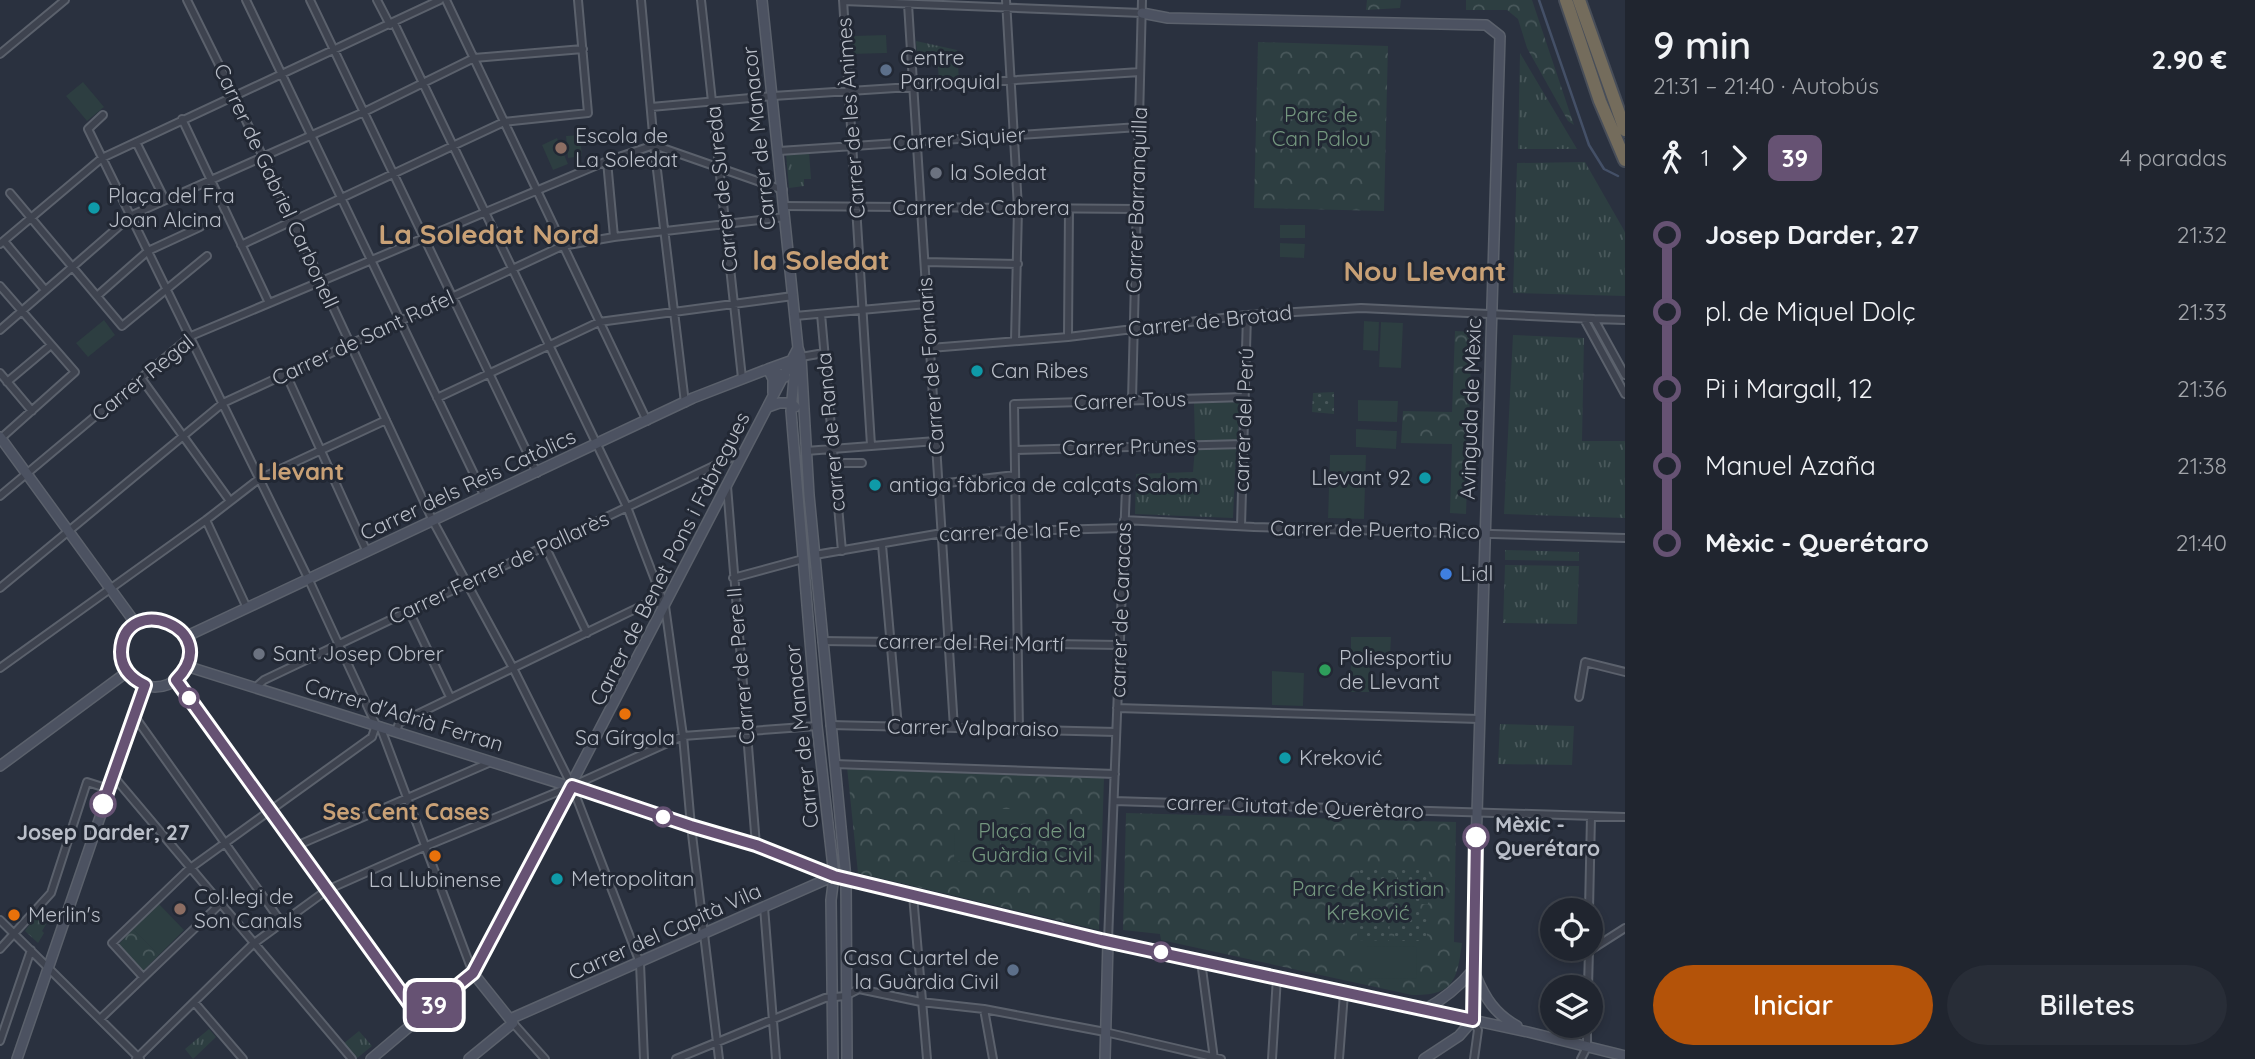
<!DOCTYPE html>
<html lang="es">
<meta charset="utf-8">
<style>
:root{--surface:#20252f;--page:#282d37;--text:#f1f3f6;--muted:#a2a5aa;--line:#3d424b;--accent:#b45309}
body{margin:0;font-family:Quicksand,sans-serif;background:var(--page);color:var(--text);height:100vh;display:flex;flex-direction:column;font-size:26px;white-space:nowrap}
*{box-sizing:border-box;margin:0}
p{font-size:23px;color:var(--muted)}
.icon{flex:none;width:38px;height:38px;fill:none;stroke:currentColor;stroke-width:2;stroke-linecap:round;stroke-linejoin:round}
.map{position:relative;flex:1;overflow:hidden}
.panel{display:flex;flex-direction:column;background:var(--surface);width:630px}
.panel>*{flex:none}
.badge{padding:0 14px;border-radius:10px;font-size:24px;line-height:46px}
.buttons{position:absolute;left:1540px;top:898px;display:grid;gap:14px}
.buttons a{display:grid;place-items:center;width:63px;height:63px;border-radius:50%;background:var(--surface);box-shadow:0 4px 10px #0003,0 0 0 2px var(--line);font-size:35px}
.map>.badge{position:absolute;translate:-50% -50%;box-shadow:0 0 0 4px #fff}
.legs{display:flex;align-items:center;gap:10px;height:77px;padding:0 28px;font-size:23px}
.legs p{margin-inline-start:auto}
.head{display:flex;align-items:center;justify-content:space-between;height:119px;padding:0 28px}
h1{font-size:38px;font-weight:600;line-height:52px}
.primary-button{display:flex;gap:14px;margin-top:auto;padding:14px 28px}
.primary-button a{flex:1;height:80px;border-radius:42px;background:var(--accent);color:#fff;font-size:28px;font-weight:600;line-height:80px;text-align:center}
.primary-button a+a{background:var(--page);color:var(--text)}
ul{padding:0 28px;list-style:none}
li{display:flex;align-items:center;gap:24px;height:77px;font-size:26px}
li i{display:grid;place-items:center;width:10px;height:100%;margin:0 9px;background:currentColor}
li i::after{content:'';width:18px;height:18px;margin:-9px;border:5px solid;border-radius:50%;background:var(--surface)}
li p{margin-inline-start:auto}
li:first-child i{background:linear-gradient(#0000 50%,currentColor 0)}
li:last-child i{background:linear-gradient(currentColor 50%,#0000 0)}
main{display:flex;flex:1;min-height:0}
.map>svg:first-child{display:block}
</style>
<main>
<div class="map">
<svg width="1625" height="1059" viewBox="0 0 1625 1059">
<defs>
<pattern id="grass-tufts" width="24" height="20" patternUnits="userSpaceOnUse" patternTransform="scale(1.75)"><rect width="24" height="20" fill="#2d3e41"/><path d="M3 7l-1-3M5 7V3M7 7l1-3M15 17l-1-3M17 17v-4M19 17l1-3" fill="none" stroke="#49585b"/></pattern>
<pattern id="park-crowns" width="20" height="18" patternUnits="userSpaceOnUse" patternTransform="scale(1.75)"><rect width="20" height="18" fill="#2d3e41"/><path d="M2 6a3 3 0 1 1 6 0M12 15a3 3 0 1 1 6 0" fill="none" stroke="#49585b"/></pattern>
<pattern id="garden-dots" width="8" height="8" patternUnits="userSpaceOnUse" patternTransform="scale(1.75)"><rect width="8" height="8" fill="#2d3e41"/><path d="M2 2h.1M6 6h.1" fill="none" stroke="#49585b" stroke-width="1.8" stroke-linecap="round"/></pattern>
</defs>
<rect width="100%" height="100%" fill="#2a313f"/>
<path fill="url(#grass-tufts)" d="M916 41 957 50 959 80 939 81 937 53 917 54Z
M1520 53 1577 149H1518Z
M809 152 811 179H804V186L789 188 786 154Z
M1585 162 1625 232V296L1513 293 1517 163Z
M1513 335 1584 338 1582 441H1625V518L1504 514Z
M1239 402 1238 441 1195 443 1194 403Z
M1195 448 1236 449 1233 518 1135 514 1136 474 1193 472Z
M1505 550 1579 552V561L1505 560Z
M1505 565 1579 566 1577 624 1503 623Z
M1500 724 1574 726 1572 765 1498 764Z
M209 1029 216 1037 193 1059 185 1049Z
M359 1031 372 1046 356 1059 343 1044Z"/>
<path fill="url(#park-crowns)" d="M1367 0H1401L1400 8 1366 10Z
M1466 0H1532L1574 125 1568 121 1527 48 1518 19 1507 10H1466Z
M1258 42 1388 46 1384 211 1254 208Z
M1455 331 1472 332 1466 514 1450 513 1452 444 1401 443 1403 411 1452 412Z
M847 767 1104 777 1099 930 858 873Z
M1126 813 1456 822 1454 942 1462 943C1457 980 1454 996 1412 995L1161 940 1160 934 1123 930Z
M43 914 48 921 42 931 44 933 38 943 25 931 36 915Z
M133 929 159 955 143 971 118 945Z"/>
<path fill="url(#garden-dots)" d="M1334 392V414L1312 412 1313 393Z
M1397 867H1429L1428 904H1406V892H1397Z
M1359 869 1391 870V893H1382L1381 903 1358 902Z
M1357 908H1380V917L1390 918 1389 941 1357 940Z
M1405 910H1427V941H1394L1395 919H1405Z"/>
<path fill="#2d3e41" d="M886 35 887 53 852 54 851 36Z
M83 82 104 107 87 121 66 96Z
M580 135 582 156 568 158 566 136Z
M557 138 568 164 553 170 542 145Z
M1280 225H1305V238H1280Z
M1280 243 1305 244 1304 258 1280 257Z
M104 320 115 335 88 357 76 343Z
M1364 321 1379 322 1378 351 1363 350Z
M1381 322 1403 323 1401 368 1379 367Z
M1358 400 1398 401 1397 422 1358 421Z
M1356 429 1397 431 1396 449 1356 447Z
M1330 455H1366L1364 519 1328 518Z
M1351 637H1391L1390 657 1351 656Z
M1351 664 1370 665 1369 692H1350Z
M1272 671 1304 673 1303 706 1272 705Z
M977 809H1021V831L977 830Z
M955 833H990L989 862 954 861Z
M1001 834 1025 835V860H1001Z
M159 904 184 930 159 955 133 929Z
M1367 946 1417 947 1416 979 1367 978Z"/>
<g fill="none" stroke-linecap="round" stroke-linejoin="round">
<path stroke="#445067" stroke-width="2.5" d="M1539 0 1589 145 1604 169 1618 176"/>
<defs>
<path id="street" d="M187 0 234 95 433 521 513 668 572 786 640 963 644 1059
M246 0 485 497
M310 0 537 473
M377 0 390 25
M446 0 647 421
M641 0 654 145 685 403
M701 0 742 378
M843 0 871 445
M1006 0 1018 208 1015 341
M843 1 1142 13
M908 4 954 728
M394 23 627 507 665 606 683 736 691 826 719 1059
M0 54 65 0
M651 107 773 96 1140 72
M103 115 88 129 308 578 376 725 372 737 189 869 112 943 143 977
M182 119 269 303
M136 142 165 200
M779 151 1139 127
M607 161 614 237
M10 193 122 326 207 256
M784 206 1137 209
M4 241 45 290
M0 244 102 158 440 0
M241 245 504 122 588 113 578 0
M925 262 1018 264
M0 286 75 372 0 439
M97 296 148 251 200 227
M821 314 842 551
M795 316 927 304
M1584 319 1625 394
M1594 319 1625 320
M0 330 132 215 364 112 474 58 583 49
M1068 337 1069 208
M930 348 1068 337 1247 315 1361 308 1594 319 1625 375
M801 357 824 353
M0 373 32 411
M286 374 367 552
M141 378 230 501
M7 382 51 345
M437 398 599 322 793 296
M1132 400 1142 0
M1015 450 1244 444
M806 451 936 441
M834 463H862
M939 484 1015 475
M727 486 756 845
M0 496 191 336 607 161 654 145 783 190
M206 520 247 608
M1124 520 1254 527 1625 538
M1241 526 1247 315
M882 545 898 727
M545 546 587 633
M815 555 942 533 1124 528
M733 578 803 559
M0 588 223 403 562 246 614 237 785 217
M409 611 450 697
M822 641 1120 645
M0 668 206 520 259 479 386 420
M256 687 264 680 743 452
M1579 697 1585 662 1625 672
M1117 708 1479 719
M135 717 282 923
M830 725 1116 732
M380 726 473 973
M1019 730 1014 404 1245 397
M396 731 399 723 654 600 665 606
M834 764 1115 774
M114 777 352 1059
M1114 801 1625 817
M296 846 491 762
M913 895 927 1059
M764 907 776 1059
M1589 910 1591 816
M0 920 140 1059
M1108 941 1126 488
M0 949 51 893 87 782 109 789
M1589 951 1625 928
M1201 961 1214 1059
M1588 987 1589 950
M194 1002 243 1059
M984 1009 993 1059
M100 1019 219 905
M1473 1020 1478 1030 1474 1059
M513 1023 545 1059
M0 1041 31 950
M136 1059 253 944 327 890 424 847 572 786 683 736 817 726
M676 1059 825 998 845 996 859 989 921 1002 984 1009 1105 1032 1221 1059
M1272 1059 1277 977
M1339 1059 1344 993
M1581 1059 1587 1047V1026"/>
<path id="secondary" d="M762 0 798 348 801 357 809 495 846 879 847 1059
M1142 13 1168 18 1486 25 1500 36 1476 848 1473 1020
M796 356 791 411 817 726 834 876 831 900 833 1059
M773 393V379L768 369 793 360
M768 407 779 403H791L795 407
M0 437 136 624
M121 653a34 34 0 1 1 68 0a34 34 0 1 1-68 0Z
M185 637 693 398 768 369 785 377
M186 666 756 845 834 876 855 881 1101 940 1528 1032 1625 1056
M176 680 419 1017
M0 766 127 672
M1476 976C1485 998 1495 1014 1517 1026
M1424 1010C1444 999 1458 988 1473 970
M510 1019 834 876
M17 1059 145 686
M371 1059 473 973 798 348
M469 1059 513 1023 473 973
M1105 1059 1108 941
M1424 1059 1459 1036 1473 1020"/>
<path id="highway" d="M1566 0 1600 101 1625 160
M1579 0 1625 130"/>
</defs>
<use href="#street" stroke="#5b616c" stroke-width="10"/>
<use href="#secondary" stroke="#5b616c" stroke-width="12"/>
<use href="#highway" stroke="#484e59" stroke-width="16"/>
<use href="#street" stroke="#3e434f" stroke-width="6"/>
<use href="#secondary" stroke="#4c5261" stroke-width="9"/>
<use href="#highway" stroke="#746c5c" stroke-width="12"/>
</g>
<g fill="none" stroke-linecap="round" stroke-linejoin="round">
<defs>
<path id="line-1" d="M103 804 145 685C132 679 121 669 121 652 123 589 227 629 176 680L419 1017 473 973 572 786 691 826 756 845 834 876 1101 940 1473 1020 1476 837"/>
</defs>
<use href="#line-1" stroke="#fff" stroke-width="16"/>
<use href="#line-1" stroke="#665273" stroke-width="10"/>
</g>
<g fill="#5c6f8a" stroke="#222834" stroke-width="2.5">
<circle cx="886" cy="70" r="7"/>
<circle cx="1013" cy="970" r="7"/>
</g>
<g fill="#8d6e63" stroke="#222834" stroke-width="2.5">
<circle cx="561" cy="148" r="7"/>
<circle cx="180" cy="909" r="7"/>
</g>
<g fill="#6b7280" stroke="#222834" stroke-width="2.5">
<circle cx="936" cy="173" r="7"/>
<circle cx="259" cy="654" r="7"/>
</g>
<g fill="#0f9aa8" stroke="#222834" stroke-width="2.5">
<circle cx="94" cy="208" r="7"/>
<circle cx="977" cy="371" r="7"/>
<circle cx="1425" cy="478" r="7"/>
<circle cx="875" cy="485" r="7"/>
<circle cx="1285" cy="758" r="7"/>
<circle cx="557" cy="879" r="7"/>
</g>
<circle fill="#3f7fe0" stroke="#222834" stroke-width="2.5" cx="1446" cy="574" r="7"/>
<circle fill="#2e9e5b" stroke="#222834" stroke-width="2.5" cx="1325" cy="670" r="7"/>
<g fill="#fff" stroke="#665273" stroke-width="3.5">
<circle cx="189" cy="698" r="9"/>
<circle cx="103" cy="804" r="12"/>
<circle cx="663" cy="817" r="9"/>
<circle cx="1476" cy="837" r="12"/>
<circle cx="1161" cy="952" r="9"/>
</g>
<g fill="#e8710a" stroke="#222834" stroke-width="2.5">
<circle cx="625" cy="714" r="7"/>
<circle cx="435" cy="856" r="7"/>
<circle cx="14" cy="915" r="7"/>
</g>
<g text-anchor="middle" stroke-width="6" stroke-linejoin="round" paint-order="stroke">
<g font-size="21" fill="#babfc9" stroke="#222834" text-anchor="start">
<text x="900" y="65">Centre<tspan x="900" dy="24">Parroquial</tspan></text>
<text x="575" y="143">Escola de<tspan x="575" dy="24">La Soledat</tspan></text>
<text x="950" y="180">la Soledat</text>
<text x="108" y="203">Plaça del Fra<tspan x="108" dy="24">Joan Alcina</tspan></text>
<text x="991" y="378">Can Ribes</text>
<text x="1411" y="485" text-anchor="end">Llevant 92</text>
<text x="889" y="492">antiga fàbrica de calçats Salom</text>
<text x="1460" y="581">Lidl</text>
<text x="273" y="661">Sant Josep Obrer</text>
<text x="1339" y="665">Poliesportiu<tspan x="1339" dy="24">de Llevant</tspan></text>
<text x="625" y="745" text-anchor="middle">Sa Gírgola</text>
<text x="1299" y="765">Kreković</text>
<text x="571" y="886">Metropolitan</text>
<text x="435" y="887" text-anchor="middle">La Llubinense</text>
<text x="194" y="904">Col·legi de<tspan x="194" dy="24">Son Canals</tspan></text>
<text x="28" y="922">Merlin's</text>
<text x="999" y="965" text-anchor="end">Casa Cuartel de<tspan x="999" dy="24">la Guàrdia Civil</tspan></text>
</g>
<g font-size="21" fill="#74977f" stroke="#222834">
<text x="1321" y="122">Parc de<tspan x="1321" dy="24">Can Palou</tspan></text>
<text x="1032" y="838">Plaça de la<tspan x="1032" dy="24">Guàrdia Civil</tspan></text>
<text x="1368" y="896">Parc de Kristian<tspan x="1368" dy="24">Kreković</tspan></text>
</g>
<g font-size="21" fill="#babfc9" stroke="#222834">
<text transform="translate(851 118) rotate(-94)" y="7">Carrer de les Ànimes</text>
<text transform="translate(759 138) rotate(-96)" y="7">Carrer de Manacor</text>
<text transform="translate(959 139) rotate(-4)" y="7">Carrer Siquier</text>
<text transform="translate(276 186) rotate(65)" y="7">Carrer de Gabriel Carbonell</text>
<text transform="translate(722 189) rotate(-96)" y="7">Carrer de Sureda</text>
<text transform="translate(1137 200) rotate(-88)" y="7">Carrer Barranquilla</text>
<text x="981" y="215">Carrer de Cabrera</text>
<text transform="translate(1210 321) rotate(-6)" y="7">Carrer de Brotad</text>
<text transform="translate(363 338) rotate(-25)" y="7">Carrer de Sant Rafel</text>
<text transform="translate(931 366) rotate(-94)" y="7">Carrer de Fornaris</text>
<text transform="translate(143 378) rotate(-39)" y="7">Carrer Regal</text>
<text transform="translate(1130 401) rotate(-2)" y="7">Carrer Tous</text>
<text transform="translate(1471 409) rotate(-88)" y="7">Avinguda de Mèxic</text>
<text transform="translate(1244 420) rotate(-88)" y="7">carrer del Perú</text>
<text transform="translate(831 432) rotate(-95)" y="7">carrer de Randa</text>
<text transform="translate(1129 447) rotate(-1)" y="7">Carrer Prunes</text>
<text transform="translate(468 485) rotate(-25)" y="7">Carrer dels Reis Catòlics</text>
<text transform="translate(1375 530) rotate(1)" y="7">Carrer de Puerto Rico</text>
<text transform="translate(1010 532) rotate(-2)" y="7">carrer de la Fe</text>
<text transform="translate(670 559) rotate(-63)" y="7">Carrer de Benet Pons i Fàbregues</text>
<text transform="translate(499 568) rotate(-25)" y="7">Carrer Ferrer de Pallarès</text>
<text transform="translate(1121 610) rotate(-88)" y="7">carrer de Caracas</text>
<text transform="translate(971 643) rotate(1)" y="7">carrer del Rei Martí</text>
<text transform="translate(741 666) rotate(-95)" y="7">Carrer de Pere II</text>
<text transform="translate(404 715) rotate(17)" y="7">Carrer d'Adrià Ferran</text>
<text transform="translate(973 728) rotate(1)" y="7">Carrer Valparaiso</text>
<text transform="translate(802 736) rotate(-96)" y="7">Carrer de Manacor</text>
<text transform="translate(1295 807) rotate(2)" y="7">carrer Ciutat de Querètaro</text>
<text transform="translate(665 932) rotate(-24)" y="7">Carrer del Capità Vila</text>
</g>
<g font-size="21" font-weight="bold" fill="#babfc9" stroke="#222834" text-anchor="start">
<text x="1495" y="832">Mèxic -<tspan x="1495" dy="24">Querétaro</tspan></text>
<text x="103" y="840" text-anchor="middle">Josep Darder, 27</text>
</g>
<g font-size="23" font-weight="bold" fill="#c9a176" stroke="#222834">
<text x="406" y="820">Ses Cent Cases</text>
</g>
<g font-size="24" font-weight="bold" fill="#c9a176" stroke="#222834">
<text x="301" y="480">Llevant</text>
</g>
<g font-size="28" font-weight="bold" fill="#c9a176" stroke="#222834">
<text x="489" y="244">La Soledat Nord</text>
<text x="821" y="270">la Soledat</text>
<text x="1425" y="281">Nou Llevant</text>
</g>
</g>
</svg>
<div class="buttons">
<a><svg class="icon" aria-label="locate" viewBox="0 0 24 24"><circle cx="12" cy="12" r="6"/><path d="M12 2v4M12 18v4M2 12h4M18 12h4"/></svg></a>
<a><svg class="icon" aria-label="layers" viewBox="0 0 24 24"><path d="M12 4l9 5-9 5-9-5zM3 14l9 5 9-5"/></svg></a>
</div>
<b class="badge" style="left:434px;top:1005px;background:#665273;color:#fff">39</b>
</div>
<section class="panel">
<div class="head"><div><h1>9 min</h1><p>21:31 – 21:40 · Autobús</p></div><b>2.90 €</b></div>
<div class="legs"><svg class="icon" aria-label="walk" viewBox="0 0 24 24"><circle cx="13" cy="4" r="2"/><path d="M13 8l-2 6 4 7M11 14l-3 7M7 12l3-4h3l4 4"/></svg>1<svg class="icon" aria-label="forward" viewBox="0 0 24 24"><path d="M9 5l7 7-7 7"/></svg><b class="badge" style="background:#665273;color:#fff">39</b><p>4 paradas</p></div>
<ul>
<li><i style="color:#665273"></i><b>Josep Darder, 27</b><p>21:32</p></li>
<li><i style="color:#665273"></i><span>pl. de Miquel Dolç</span><p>21:33</p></li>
<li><i style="color:#665273"></i><span>Pi i Margall, 12</span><p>21:36</p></li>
<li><i style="color:#665273"></i><span>Manuel Azaña</span><p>21:38</p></li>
<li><i style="color:#665273"></i><b>Mèxic - Querétaro</b><p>21:40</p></li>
</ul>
<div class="primary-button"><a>Iniciar</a><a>Billetes</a></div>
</section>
</main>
